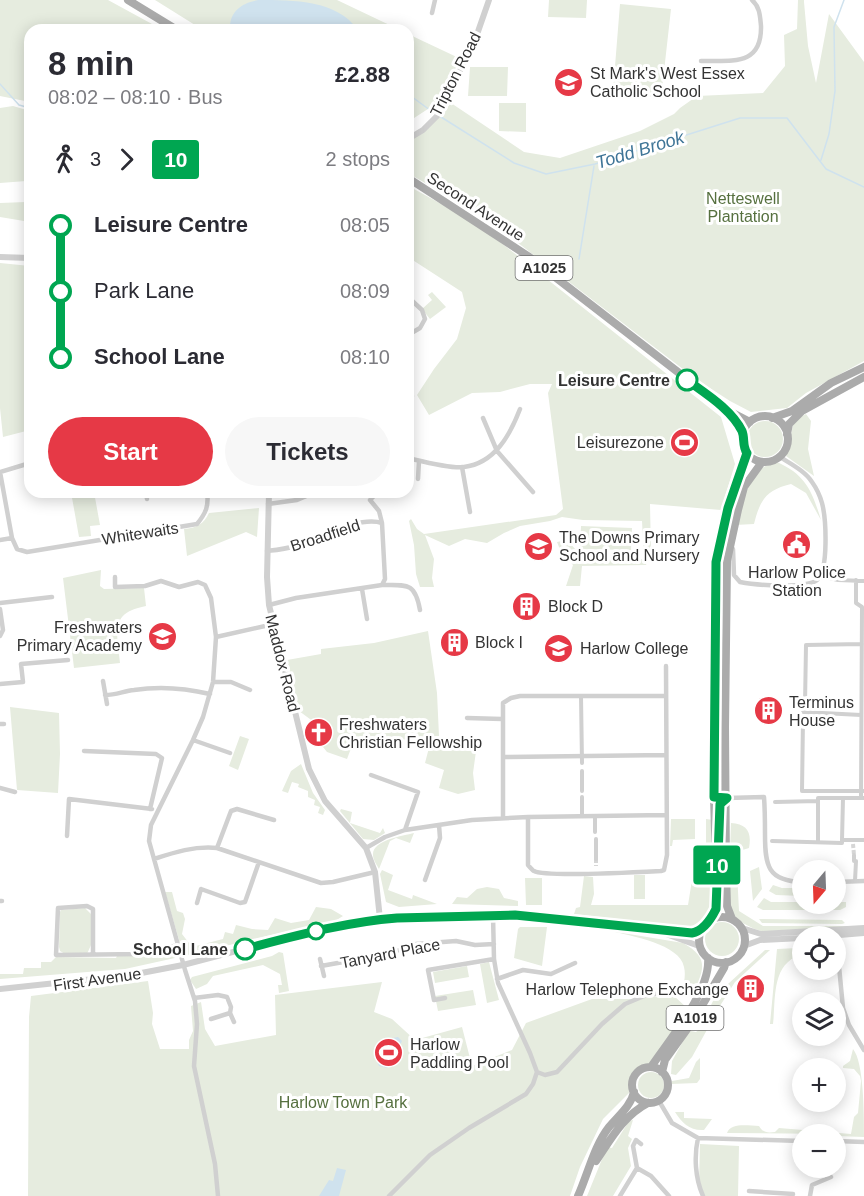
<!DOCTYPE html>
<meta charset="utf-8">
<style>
:root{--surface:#fff;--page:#f7f7f7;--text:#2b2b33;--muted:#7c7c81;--accent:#e63946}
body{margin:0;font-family:Arial,sans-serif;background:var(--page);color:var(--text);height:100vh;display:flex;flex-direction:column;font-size:22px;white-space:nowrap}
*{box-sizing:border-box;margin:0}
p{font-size:20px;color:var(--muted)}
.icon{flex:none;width:33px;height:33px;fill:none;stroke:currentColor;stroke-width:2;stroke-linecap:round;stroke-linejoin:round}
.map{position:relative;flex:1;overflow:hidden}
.drawer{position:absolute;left:24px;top:24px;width:390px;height:474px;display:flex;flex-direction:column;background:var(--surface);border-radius:18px;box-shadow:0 3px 15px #0003}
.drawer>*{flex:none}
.badge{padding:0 12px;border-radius:4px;font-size:21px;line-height:39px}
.needle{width:39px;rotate:199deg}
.buttons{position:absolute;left:792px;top:860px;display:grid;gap:12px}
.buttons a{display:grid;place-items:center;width:54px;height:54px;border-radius:50%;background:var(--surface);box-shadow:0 3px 15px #0003;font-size:30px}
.map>.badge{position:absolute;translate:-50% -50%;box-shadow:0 0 0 3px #fff}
.legs{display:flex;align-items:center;gap:9px;height:66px;padding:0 24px;font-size:20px}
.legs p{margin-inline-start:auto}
.summary{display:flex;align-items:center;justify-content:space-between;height:102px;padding:0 24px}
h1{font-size:33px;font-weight:700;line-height:45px}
.button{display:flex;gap:12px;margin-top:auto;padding:12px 24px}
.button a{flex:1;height:69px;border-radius:36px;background:var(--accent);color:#fff;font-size:24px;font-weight:700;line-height:69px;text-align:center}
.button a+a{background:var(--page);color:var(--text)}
ul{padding:0 24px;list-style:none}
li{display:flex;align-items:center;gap:21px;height:66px;font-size:22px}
li i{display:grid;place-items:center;width:9px;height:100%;margin:0 8px;background:currentColor}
li i::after{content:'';width:15px;height:15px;margin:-8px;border:4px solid;border-radius:50%;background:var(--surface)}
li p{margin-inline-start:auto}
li:first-child i{background:linear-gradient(#0000 50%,currentColor 0)}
li:last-child i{background:linear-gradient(currentColor 50%,#0000 0)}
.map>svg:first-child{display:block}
</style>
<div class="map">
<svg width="864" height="1196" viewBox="0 0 864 1196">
<rect width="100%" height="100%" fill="#fff"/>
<path fill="#e6ecdf" d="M0 0H108L163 30H30V102L0 96Z
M155 0H337L400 30H203Z
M549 0H587L586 18 548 17Z
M798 0H804V2L808 46 816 83 829 14 864 62V361L806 393 787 408 751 412 730 401 696 379 488 220 408 173V144L448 101 524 152 560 158 640 131 674 114 680 108 697 96 763 93 785 66 784 35 797 29Z
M620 4 671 9 661 98 613 91Z
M408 34 461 59 434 105 408 122Z
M470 67H508L507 96H468Z
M499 103H526V132L499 131Z
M13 106 30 111V222L0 217V203L26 202V181L0 183V108Z
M414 189 463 216 504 245 721 417 735 464 721 510 650 504 651 551 646 565 582 566 580 586H566L573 565 561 552 557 542 567 540 576 550 581 560 644 559 642 521 583 520 562 517 550 521 520 526 504 533 487 543 465 539 449 546 425 535 434 559 432 578 434 587H420L416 574 414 545 409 521 411 519 417 529 424 534 556 515 563 509 548 393 552 384H530L500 392 472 393 429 415 417 395 434 369 457 339 466 308 462 292 408 257V198Z
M0 263 30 266V430L3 437 0 408Z
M432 292 446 307 430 319 422 309 432 300 428 295Z
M806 414 811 421 808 449 814 476 786 456C791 444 790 432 795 420Z
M747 439a18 18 0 1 1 36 0a18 18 0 1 1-36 0Z
M777 462C806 475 812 491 821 520L806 493 791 484C766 490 760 500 754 524L735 525C740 509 747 482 759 470 764 466 771 464 777 462Z
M71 492H94L100 525 90 526 91 536 79 537Z
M259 508 257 537 246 532 187 556 184 529C196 528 204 524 209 513Z
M581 526 632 528 631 550 580 549Z
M101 570 100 586 104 589 144 588 146 606C109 613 117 632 120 663L74 668 63 578Z
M428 631 437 693 439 736 389 741 350 751 347 759 327 752 323 747 333 736 299 711 287 660 321 654V649L374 643Z
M10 707 59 713 60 754 58 793 17 790Z
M240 736 249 739 238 770 229 766Z
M431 740 477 744 473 773 475 790 458 794 439 788 444 770 425 763Z
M301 764 313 793 325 810 323 815 318 813 320 807 314 805 315 800 308 797V791L298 787 299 784 292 782 288 793 282 791 291 771Z
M341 809 352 812 350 823 380 833 383 828 385 833 374 840 363 839 340 811Z
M671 819H695V839L673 840 672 846H670Z
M706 819 713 820 711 907 704 922 698 928 691 930 618 919 574 914 576 908 580 907 584 876 593 877 594 894 591 905H688L693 874 692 853H706Z
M731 823C747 824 752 832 749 848L736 852 739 911 763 926H864L764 932C750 928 736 921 728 908Z
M414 833 410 843 396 838 390 841 379 869C377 865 373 860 373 855 372 840 403 836 414 833Z
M759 867 762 889 753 901 750 871Z
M382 870 393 875 388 890 412 899 413 895 437 904 399 907 386 902 380 874Z
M634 875H645V899H634Z
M525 878H542V905H526Z
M773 885 782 888H802V896L776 895 769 891Z
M487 887 499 889 504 898 518 901V906L452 904 457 897 467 898 477 889Z
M165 892H172L177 911 183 913 185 919 182 934 192 947 223 939 225 932 233 934 236 925 252 929 268 930 275 918 291 923 309 920 316 907 331 909 343 916 335 921 244 941 190 956 182 950Z
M764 898 771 902H846V907L840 910H763L757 907Z
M85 908 91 914V945L87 954H65L60 951 59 947 60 912 61 910Z
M759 919 842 920 845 923 842 924 762 923Z
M705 939a17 17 0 1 1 34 0a17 17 0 1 1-34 0Z
M520 927H547L542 966 514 958 518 929Z
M611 931 683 943C712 959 702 972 692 996L682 990C684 983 686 975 684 967 680 944 631 936 611 931Z
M798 948 800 955C771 965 776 999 773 1024H770L777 949Z
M765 950H770L735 982 718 1009 711 1005 716 995Z
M172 951 175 954V958L125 969 0 979V974H23L24 968H41V962H51L56 957 116 958 117 956Z
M279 952 283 953 289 991 279 993 278 985H282L280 974 263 965 213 976 207 984 196 989 190 980 192 977 272 956Z
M489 962 499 1000 487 1003 480 964Z
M467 966 469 977 435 983 433 972Z
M148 981 153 1013 152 1024 160 1049H189V1040L193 1031 191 1006 201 1002 205 1029 215 1046 276 1035 275 995 382 982 374 1012 392 1019 415 1040 462 1027 472 1066 512 1050 526 1023 592 999H632L673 995 687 1008 651 1067C630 1070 629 1072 629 1093L603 1119 580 1167 570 1196H28L29 1017 31 996Z
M473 990 476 1005 438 1011 435 996Z
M707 1013 714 1017 692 1057 676 1075 671 1074 672 1061 687 1034 691 1031 696 1032 701 1028Z
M853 1049C864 1062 864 1115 864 1137L836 1136V1134L727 1133C731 1122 749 1126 759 1126 763 1133 768 1133 775 1132L779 1128 851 1134 854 1117 858 1113 861 1081 860 1076 854 1069 843 1068V1066L850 1061Z
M700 1058V1079L697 1083 671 1084 672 1081 689 1078 696 1062Z
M638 1085a13 13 0 1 1 26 0a13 13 0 1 1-26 0Z
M675 1112H684V1118L712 1119 704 1130C690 1131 682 1123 675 1112Z
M633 1120 628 1136 632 1139 628 1148 631 1166 613 1196H587L607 1147 612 1148 629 1121Z
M700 1144 739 1146 738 1196H704L699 1183Z"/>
<path fill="#cfe2ee" d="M258 0C294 0 337 0 358 30H230C229 12 241 3 258 0Z
M398 1037 402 1041 391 1065 387 1068 379 1066 376 1059 393 1038Z
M337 1168 346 1170 339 1196H319L329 1180 333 1181Z"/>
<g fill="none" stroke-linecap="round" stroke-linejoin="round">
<path stroke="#cfe2ee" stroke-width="1.5" d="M0 84 19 105 30 108
M408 94 434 113
M441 117 514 163 546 174 595 164 740 118H787L826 169 864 187
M821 160 829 134 835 91 834 27 844 0
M579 259 594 166"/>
<path stroke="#d6d6d6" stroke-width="4" stroke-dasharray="4 2" stroke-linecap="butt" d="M853 844 854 855
M596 859V866"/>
<path stroke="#d0d0d0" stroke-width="4" d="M821 576 838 580 864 581
M856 580V603L862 607 861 798
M581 696 582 763
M861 715 803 712 805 704 806 645 862 644
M803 718 827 717 830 715
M803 719 802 791H864
M582 771V791
M582 797V816
M818 801V798H864
M775 802 818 801V842
M595 816V832
M596 839V859
M842 840 843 798
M772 841 842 843V840H864
M854 855V861H856L855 881"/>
<path stroke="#d0d0d0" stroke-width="4.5" d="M432 13 435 0
M701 61C731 60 762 67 761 26 760 16 760 7 752 0
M408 297 422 310 425 319 420 328 408 335
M408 396H412
M483 418 497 451 533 492
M408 458C421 461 451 469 464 467 495 463 510 435 520 409
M462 467 470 512
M0 472 12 538 17 549 27 552 197 524C206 513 209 506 207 492
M0 472 30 463
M418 479 419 461
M146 492 147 499
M377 493 370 500 379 511 382 523
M268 504 297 500 316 492
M0 540 12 538
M733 549 734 575 740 582C755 585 806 589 817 580 829 570 826 518 822 503 820 496 817 489 812 482 805 471 791 464 780 457
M267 551C276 550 286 549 295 546 318 539 359 515 382 523L385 579 382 585 296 598 269 605
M115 577V587L145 586 161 581 179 587 198 582 205 585 211 598 216 637 213 682 203 717 193 740 151 825 149 841 185 970 195 1001 197 1024 194 1066 215 1164 218 1196
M382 585C407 585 415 582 420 610
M362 589 367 619
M0 603 52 597
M0 609 3 630 0 636
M216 637 274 624
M103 681 107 704
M213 682H231L250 690
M0 684 23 682 21 664 68 660
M105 695C116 695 124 691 134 690 159 686 185 688 210 694
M467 718 502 719
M0 724H4
M193 740 230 753
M84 751 156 754 162 758 150 809
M503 757 666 755
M371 775 418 792 405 830
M0 788 15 792
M727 798 764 797C765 810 765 823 765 835 765 866 768 881 802 882
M528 817V865C528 865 533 871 534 871 545 877 642 872 661 871L664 870 667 855 666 666
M503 818V703L511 698 520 696H666
M67 836 69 799 152 809
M217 848 231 811 237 809 274 820
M366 848 385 837 405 830 472 820 528 817 666 815
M154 859C175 852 194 846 217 848L321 883 333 882 375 872
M425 880 440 838 439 825
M836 882 864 881
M0 901H2
M197 903 201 889 240 903 245 902 259 862
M836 935 843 1008 849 1025 864 1050
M93 954V909L87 906 58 908 56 955 142 954 178 945
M320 959 324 976
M321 966 388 954 416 944 456 941 475 945 494 944
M497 979 523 970 551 974 575 963
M194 998 218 995 227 997 231 1007 230 1013 211 1019
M445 998 434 1000 428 970 494 959
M230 1013 234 1022
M537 1072 545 1075 557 1072 602 1024 625 1004 644 996 666 992
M659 1101 672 1123 698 1138 802 1141
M698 1138C694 1156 695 1178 703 1196
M836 1141 864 1142
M637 1168 633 1146 636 1140 641 1144
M749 1191 793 1194
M389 1196 430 1155 469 1128 526 1094 533 1084 537 1072 530 1053 498 983 494 959 493 915
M620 1196 637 1168 651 1176 669 1196
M810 1196 812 1185 831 1177"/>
<path stroke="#d0d0d0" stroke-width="6" d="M408 139 423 130 437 116 474 43 489 0
M0 257 30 258
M269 492 267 577 269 605 309 769 325 801 366 848 375 872 380 919
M742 928 761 934 864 928
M666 934 699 946
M827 936 864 933
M744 946 760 940 802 938
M0 989 131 975 183 965 306 933 380 919 443 915H515L656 931 699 932 702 928"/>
<path stroke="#ababab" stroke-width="8" d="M128 0 177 30
M408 178 528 256 727 410 750 422
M728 412 743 433
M742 439a23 23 0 1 1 46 0a23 23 0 1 1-46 0Z
M772 418 792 411 831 383 864 367
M787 434 789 424 802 411 864 377
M699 940a23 23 0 1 1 46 0a23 23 0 1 1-46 0Z
M732 919 727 906 726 871 725 727 727 561 738 510 744 487 762 462
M711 920 716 909 717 901 714 797 716 561 727 508 747 453
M632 1085a18 18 0 1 1 36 0a18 18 0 1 1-36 0Z
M651 1067C669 1040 711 991 708 958
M662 1072 665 1060 693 1021 724 968 726 962
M596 1161C611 1139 623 1116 648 1103
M578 1196C588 1174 594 1146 609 1127 618 1116 631 1106 634 1092"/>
</g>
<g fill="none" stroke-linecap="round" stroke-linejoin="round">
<defs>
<path id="line-1" d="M245 949C295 936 345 922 397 918L515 915 692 933C703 931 711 919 716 909L720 804 727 798 714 797 716 562 728 508 747 453C742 446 745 438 742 431 731 409 706 394 687 380"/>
</defs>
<use href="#line-1" stroke="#fff" stroke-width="14"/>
<use href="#line-1" stroke="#00a651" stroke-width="9"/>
</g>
<defs>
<symbol id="school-disc" viewBox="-11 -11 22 22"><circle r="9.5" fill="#e63946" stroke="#fff"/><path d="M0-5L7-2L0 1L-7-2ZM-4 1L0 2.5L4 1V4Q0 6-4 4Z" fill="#fff"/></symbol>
<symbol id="stadium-disc" viewBox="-11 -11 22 22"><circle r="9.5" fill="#e63946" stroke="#fff"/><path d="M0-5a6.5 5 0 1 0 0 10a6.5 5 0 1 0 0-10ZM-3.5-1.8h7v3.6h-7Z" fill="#fff"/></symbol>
<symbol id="civic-disc" viewBox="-11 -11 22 22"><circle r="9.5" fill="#e63946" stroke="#fff"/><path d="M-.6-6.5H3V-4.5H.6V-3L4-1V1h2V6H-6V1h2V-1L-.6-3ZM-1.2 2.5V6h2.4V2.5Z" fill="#fff"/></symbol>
<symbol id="building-disc" viewBox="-11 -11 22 22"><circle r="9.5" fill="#e63946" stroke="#fff"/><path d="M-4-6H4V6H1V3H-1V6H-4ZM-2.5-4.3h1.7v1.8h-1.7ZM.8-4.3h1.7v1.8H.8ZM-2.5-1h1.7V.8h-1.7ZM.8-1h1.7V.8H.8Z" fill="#fff"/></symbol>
<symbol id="university-disc" viewBox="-11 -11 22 22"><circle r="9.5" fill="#e63946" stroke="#fff"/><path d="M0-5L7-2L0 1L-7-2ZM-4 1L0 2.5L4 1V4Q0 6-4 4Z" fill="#fff"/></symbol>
<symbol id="church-disc" viewBox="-11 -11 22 22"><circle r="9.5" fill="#e63946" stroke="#fff"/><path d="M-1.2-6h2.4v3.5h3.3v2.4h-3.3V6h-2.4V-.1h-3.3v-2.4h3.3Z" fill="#fff"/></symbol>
</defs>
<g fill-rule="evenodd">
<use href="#school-disc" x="552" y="66" width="33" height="33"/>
<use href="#stadium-disc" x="668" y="426" width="33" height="33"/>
<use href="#civic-disc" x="780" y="528" width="33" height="33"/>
<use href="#school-disc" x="522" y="530" width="33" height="33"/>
<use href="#building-disc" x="510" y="590" width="33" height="33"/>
<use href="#school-disc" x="146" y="620" width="33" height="33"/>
<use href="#building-disc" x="438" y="626" width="33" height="33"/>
<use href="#university-disc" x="542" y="632" width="33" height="33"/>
<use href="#building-disc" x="752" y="694" width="33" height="33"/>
<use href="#church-disc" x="302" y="716" width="33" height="33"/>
<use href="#building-disc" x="734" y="972" width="33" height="33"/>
<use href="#stadium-disc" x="372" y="1036" width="33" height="33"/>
</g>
<g fill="#fff" stroke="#00a651" stroke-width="3">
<circle cx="687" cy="380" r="10"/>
<circle cx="316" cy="931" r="8"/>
<circle cx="245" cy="949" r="10"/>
</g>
<g text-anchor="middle" stroke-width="6" stroke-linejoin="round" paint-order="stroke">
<g fill="#fff" stroke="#707070" stroke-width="1.5">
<rect x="515.5" y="256" width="57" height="24" rx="4.5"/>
<rect x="666.5" y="1006" width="57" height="24" rx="4.5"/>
</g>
<g font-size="15" font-weight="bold" fill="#333">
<text x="544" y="273">A1025</text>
<text x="695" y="1023">A1019</text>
</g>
<g font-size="16" fill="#333" stroke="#fff" text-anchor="start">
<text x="590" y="79">St Mark's West Essex<tspan x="590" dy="18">Catholic School</tspan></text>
<text x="664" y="448" text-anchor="end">Leisurezone</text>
<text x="559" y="543">The Downs Primary<tspan x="559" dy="18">School and Nursery</tspan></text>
<text x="797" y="578" text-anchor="middle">Harlow Police<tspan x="797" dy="18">Station</tspan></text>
<text x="548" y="612">Block D</text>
<text x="142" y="633" text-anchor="end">Freshwaters<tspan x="142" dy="18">Primary Academy</tspan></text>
<text x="475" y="648">Block I</text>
<text x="580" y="654">Harlow College</text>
<text x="789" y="708">Terminus<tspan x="789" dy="18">House</tspan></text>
<text x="339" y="730">Freshwaters<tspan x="339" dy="18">Christian Fellowship</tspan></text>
<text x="729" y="995" text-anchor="end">Harlow Telephone Exchange</text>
<text x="410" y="1050">Harlow<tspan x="410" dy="18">Paddling Pool</tspan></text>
</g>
<g font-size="16" fill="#333" stroke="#fff">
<text transform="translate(455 74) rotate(-63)" y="6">Tripton Road</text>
<text transform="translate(476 206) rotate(33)" y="6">Second Avenue</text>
<text transform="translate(140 533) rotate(-9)" y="6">Whitewaits</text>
<text transform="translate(325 535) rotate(-18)" y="6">Broadfield</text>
<text transform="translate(283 663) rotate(76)" y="6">Maddox Road</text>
<text transform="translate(390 953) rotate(-11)" y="6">Tanyard Place</text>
<text transform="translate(97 979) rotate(-8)" y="6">First Avenue</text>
</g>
<g font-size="16" fill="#56703f" stroke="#fff">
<text x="743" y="204">Netteswell<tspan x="743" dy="18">Plantation</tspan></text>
<text x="343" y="1108">Harlow Town Park</text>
</g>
<g font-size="16" font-weight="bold" fill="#333" stroke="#fff" text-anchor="end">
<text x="670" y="386">Leisure Centre</text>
<text x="228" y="955">School Lane</text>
</g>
<g font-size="18" font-style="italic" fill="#3f7597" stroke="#fff">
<text transform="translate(640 150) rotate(-17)" y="6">Todd Brook</text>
</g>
</g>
</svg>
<div class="buttons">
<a><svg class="needle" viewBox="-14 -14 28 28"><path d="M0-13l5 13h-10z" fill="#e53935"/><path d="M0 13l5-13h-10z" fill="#7c7c81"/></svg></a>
<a><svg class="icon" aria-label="locate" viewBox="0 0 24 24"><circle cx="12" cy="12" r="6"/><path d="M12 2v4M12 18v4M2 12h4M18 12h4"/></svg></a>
<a><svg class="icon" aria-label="layers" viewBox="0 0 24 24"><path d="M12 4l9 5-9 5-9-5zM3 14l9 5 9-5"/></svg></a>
<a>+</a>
<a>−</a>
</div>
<b class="badge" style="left:717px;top:865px;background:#00a651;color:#fff">10</b>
<section class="drawer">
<div class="summary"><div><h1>8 min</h1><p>08:02 – 08:10 · Bus</p></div><b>£2.88</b></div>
<div class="legs"><svg class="icon" aria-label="walk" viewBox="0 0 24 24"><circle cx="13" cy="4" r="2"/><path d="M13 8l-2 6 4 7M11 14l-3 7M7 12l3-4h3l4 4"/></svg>3<svg class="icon" aria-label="forward" viewBox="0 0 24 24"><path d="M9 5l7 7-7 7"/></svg><b class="badge" style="background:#00a651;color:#fff">10</b><p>2 stops</p></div>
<ul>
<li><i style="color:#00a651"></i><b>Leisure Centre</b><p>08:05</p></li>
<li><i style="color:#00a651"></i><span>Park Lane</span><p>08:09</p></li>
<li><i style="color:#00a651"></i><b>School Lane</b><p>08:10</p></li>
</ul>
<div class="button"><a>Start</a><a>Tickets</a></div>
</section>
</div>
